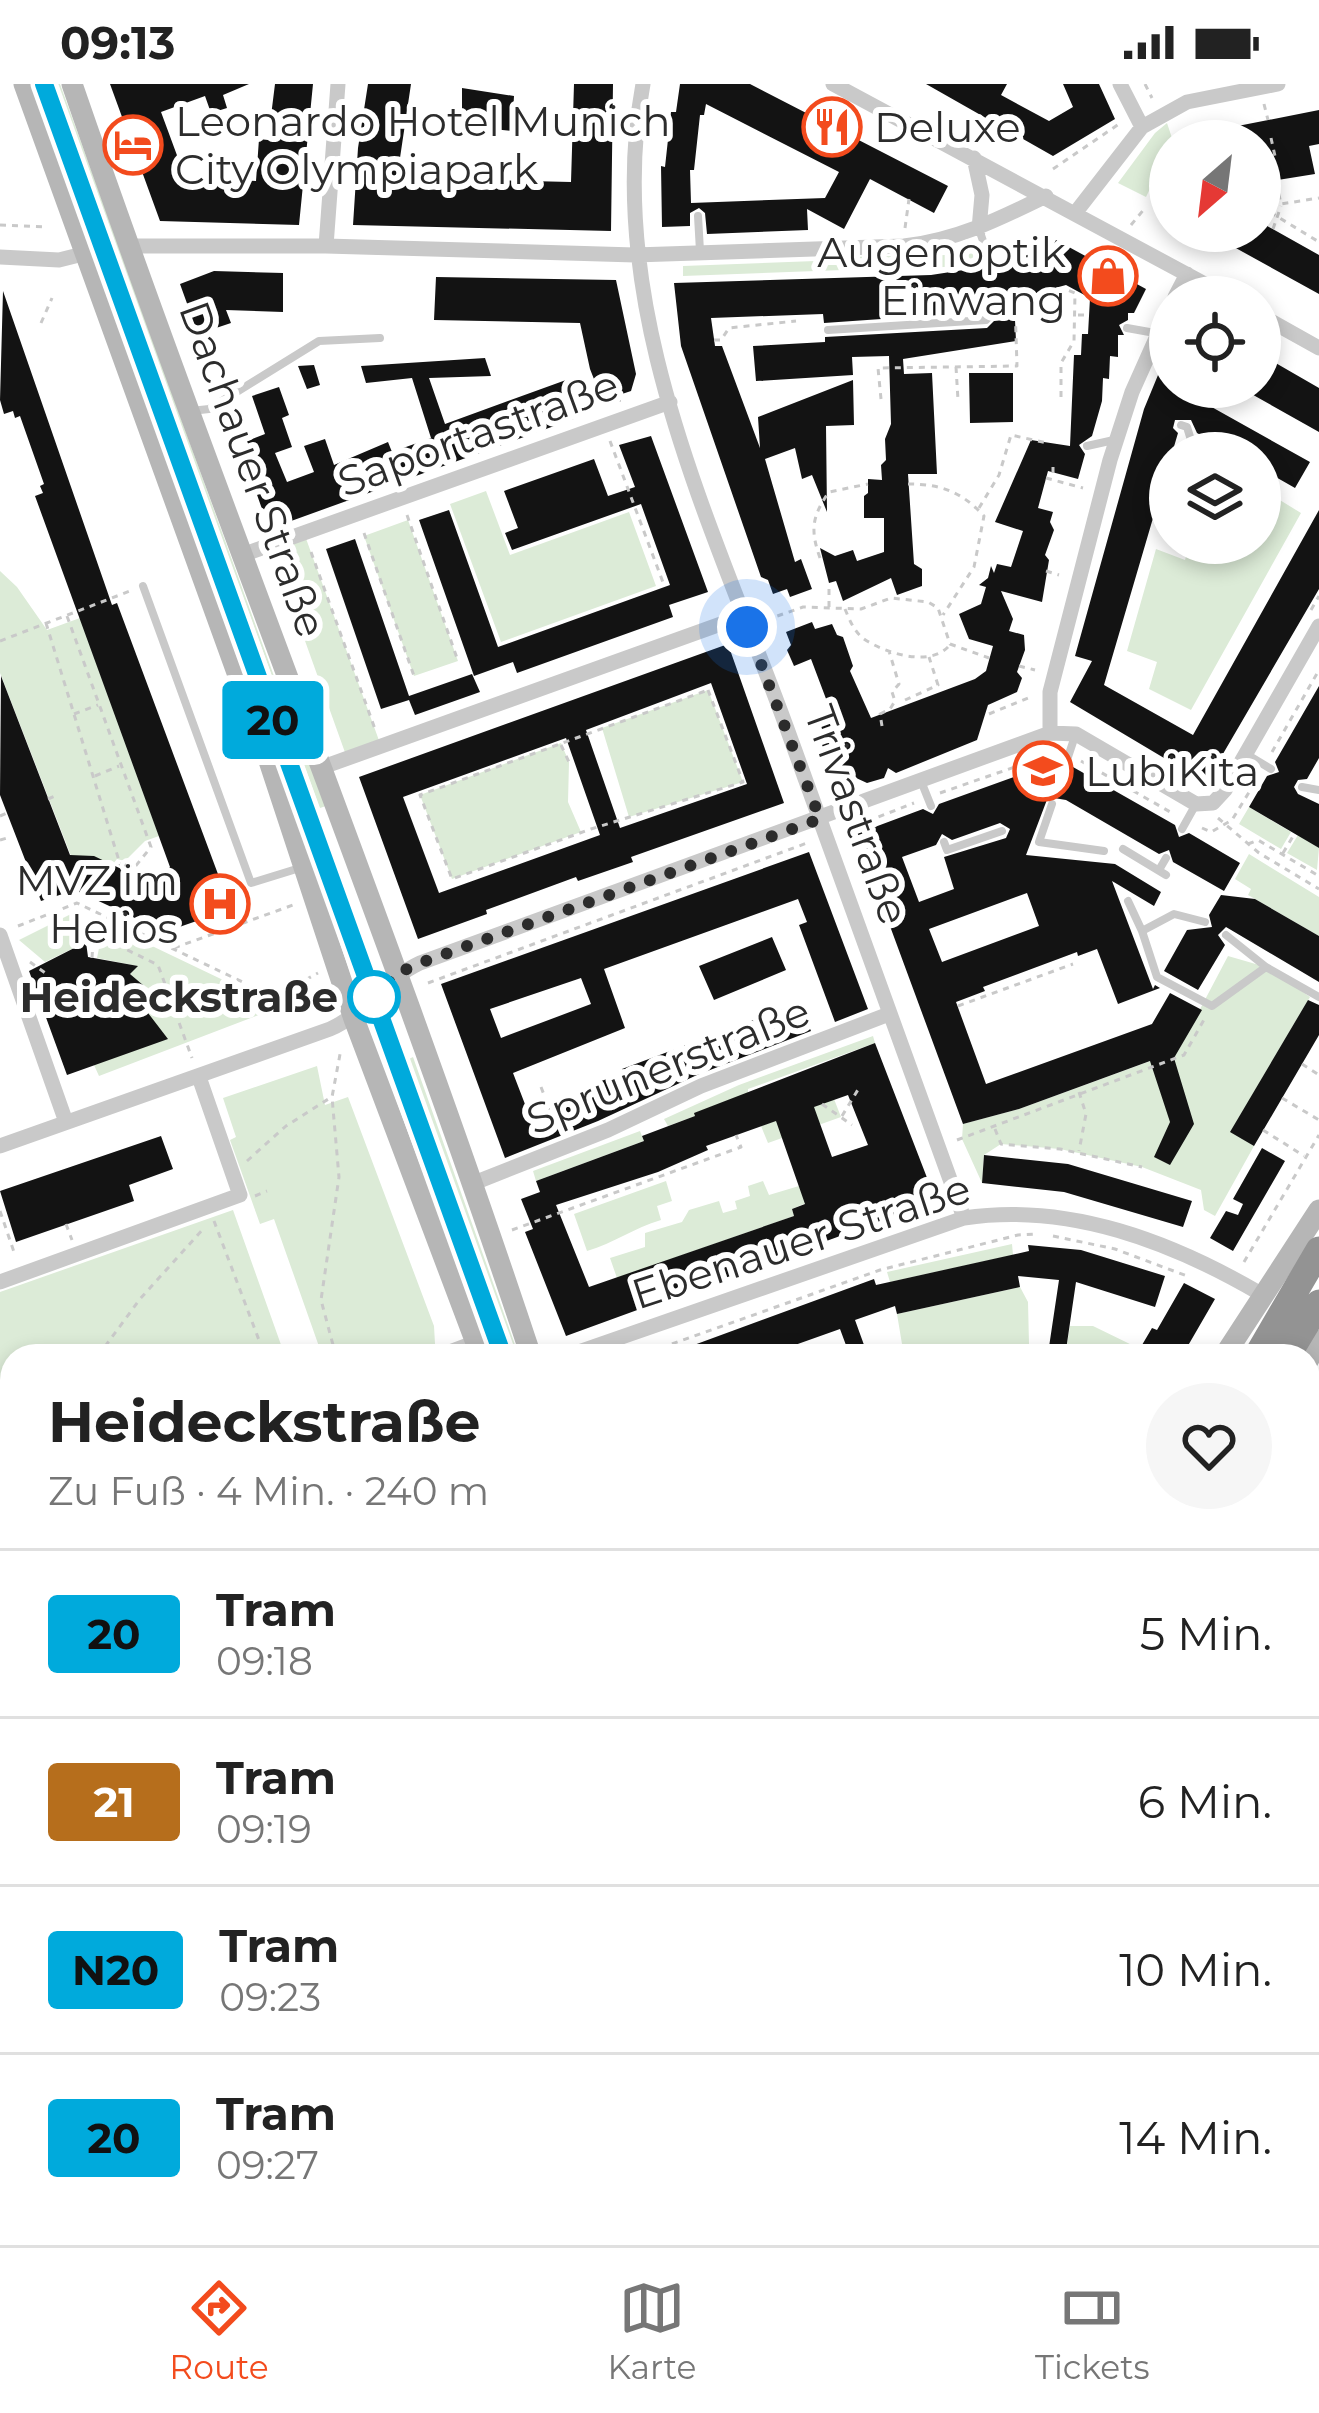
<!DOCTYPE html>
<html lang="de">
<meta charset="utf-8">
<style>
:root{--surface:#fff;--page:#f6f6f6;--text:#222;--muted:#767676;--line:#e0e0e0;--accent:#f34b1d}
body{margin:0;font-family:Montserrat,sans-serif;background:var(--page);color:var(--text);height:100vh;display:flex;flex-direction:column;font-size:45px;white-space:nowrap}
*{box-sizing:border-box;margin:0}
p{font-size:39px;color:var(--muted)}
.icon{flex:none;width:66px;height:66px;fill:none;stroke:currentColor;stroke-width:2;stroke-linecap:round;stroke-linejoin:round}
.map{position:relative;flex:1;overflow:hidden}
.drawer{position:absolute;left:0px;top:1260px;width:1320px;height:903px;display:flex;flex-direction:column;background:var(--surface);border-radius:36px 36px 0 0;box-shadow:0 6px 18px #0003}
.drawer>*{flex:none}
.badge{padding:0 24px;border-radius:9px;font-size:42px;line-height:78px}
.needle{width:78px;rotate:208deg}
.fabs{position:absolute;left:1149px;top:36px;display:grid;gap:24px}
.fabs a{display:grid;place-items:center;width:132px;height:132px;border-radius:50%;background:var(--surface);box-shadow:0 6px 18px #0003;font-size:60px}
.you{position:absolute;width:60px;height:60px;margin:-30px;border:9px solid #fff;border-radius:50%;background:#1a73e8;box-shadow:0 0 0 18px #1a73e833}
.map>.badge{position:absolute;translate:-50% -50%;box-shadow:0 0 0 6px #fff}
.round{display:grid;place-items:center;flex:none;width:126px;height:126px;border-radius:63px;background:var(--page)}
.summary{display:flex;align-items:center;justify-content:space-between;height:204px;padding:0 48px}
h1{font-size:57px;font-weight:700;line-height:90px}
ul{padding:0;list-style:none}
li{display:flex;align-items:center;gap:36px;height:168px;padding:0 48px;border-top:3px solid var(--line)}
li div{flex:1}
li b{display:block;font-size:45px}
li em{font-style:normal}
li .badge{min-width:132px;font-weight:700;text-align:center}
.status{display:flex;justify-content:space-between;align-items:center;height:84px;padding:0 60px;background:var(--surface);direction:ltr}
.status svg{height:33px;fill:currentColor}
.dock{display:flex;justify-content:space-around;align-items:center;height:168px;border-top:3px solid var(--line);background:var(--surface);font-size:33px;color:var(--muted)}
.dock a{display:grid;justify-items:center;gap:6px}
.dock .current{color:var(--accent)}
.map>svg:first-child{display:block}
</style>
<div class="status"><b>09:13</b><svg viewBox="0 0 49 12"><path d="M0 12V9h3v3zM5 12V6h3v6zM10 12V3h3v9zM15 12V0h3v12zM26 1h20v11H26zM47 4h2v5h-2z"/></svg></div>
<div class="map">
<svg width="1319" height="2161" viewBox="0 0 1319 2161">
<rect width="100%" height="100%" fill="#fff"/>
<path fill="#dcebd7" d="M36 0H40L351 860 346 862Z
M56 0H60L287 628 329 721 320 724Z
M1167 39 1173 57 1146 113 1118 99 1155 49Z
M976 165 979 175 945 183 848 185 847 173 947 171Z
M842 176 843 186 683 192V182Z
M1260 404 1301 429 1191 626 1149 605 1157 578 1127 567 1156 465 1185 476 1190 459H1260Z
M486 407 510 471 629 428 656 502 501 558 450 420Z
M408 436 458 577 414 592 364 452Z
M304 449 381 662 347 674 271 462Z
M0 487 17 503 47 546 80 534 159 752 145 757 125 777 117 775 112 781 73 777 0 589Z
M708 606 743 698 629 733 602 644Z
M561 659 569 678 568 718 581 748 452 795 420 711Z
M1249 723 1291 748 1281 765 1239 740Z
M1298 751 1319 764 1317 786 1287 769Z
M1249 770 1319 813V852L1248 811 1251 805 1235 795Z
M79 826 86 858 45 878 19 856Z
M104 839 263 915 272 926 99 992 94 981 145 925 160 923 130 890 137 882 97 874Z
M1228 872 1266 883 1310 913 1231 1047 1254 1062 1215 1132 1204 1126 1201 1106 1142 1083 1060 1065 1001 1060 984 1071 982 1099 962 1055 963 1040 1019 1025 1178 967Z
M873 952 875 959 748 1005V1009L695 1029V1032L668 1042 664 1035 739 1001Z
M413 973 519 1272H514L409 975Z
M317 982 325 1021 348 1013 434 1242 435 1260 403 1272H337L334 1265 322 1271 274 1135 260 1140 230 1056 236 1053 223 1014Z
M834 1015 841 1033 768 1059 761 1042Z
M640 1047 644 1057 536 1097 533 1087Z
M666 1097 672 1117 657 1122 661 1136C634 1144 614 1159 587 1167L574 1130Z
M763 1097 769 1111 799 1102 806 1119 792 1125 794 1132 617 1194 610 1174 645 1163V1149L682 1138 689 1126 719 1117 723 1129 737 1125 735 1117 750 1112 748 1102Z
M443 1111 500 1272H495L433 1115Z
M233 1126 285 1272H12V1355L0 1322V1208Z
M1012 1160 1013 1171 890 1198 887 1188Z
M1020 1203 1028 1218 1029 1260 1066 1266 1070 1242H1093L1134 1262 1128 1272H904L897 1230Z
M12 1438V2088L0 2092V1440Z
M1308 1507 1319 1508V1664L1308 1658Z
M1308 1714 1319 1717V1870L1308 1868Z
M166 2151H667L670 2154 666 2161H170Z"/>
<path fill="#131313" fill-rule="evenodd" d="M110 0H249L223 11 227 24 211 29 205 12 161 28 185 93 256 97 259 55 268 56 275 0H313L299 141 160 137Z
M368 0H411L397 94 571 98 574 0H613L611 147 353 141 358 64Z
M680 0H750L948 102 934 129 870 95 844 145 807 125 808 146 707 150 705 129 699 124 690 129V142L662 143 661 82 665 83 671 28H676ZM706 20 839 88 825 114 691 119 690 86H694L700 31H704Z
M926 0H1007L1001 11 1049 37 1073 23 1063 0H1099L1115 35 1053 72Z
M462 4 514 12 512 47 462 42Z
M1319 26V60L1309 62 1315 90 1260 99V57H1198L1197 50Z
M1260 138 1319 171V210L1205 147H1260Z
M1056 156 1146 205 1134 229H1128V236L1119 241 1124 251H1118V273L1110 272 1109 295 1103 294 1102 317 1092 352 1079 361 1085 370 1078 395 1048 387 1038 424 1053 428 1050 438 1054 446 1045 471 1049 476 1042 518 1001 507 1013 535 1009 547 1024 551 1025 566 1017 588 1022 594 1017 608 988 621 977 656 896 689 888 684 884 694 867 699 854 693 836 699 821 658 824 653 821 641 834 636 811 575 794 582 787 566 791 561 786 548 812 538 815 545 832 540 837 551 843 553 853 582 850 587 871 634 975 595 986 587 993 562 969 555 959 530 981 520 986 503 979 501 988 494 991 482 994 489 997 480 1011 483 1023 447 995 438 1031 356 1070 362 1074 271H1081L1082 250H1088L1090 214 1066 201 1014 215 1016 257 903 275 904 290 932 289 937 390H908L914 480 922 485V502L897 511 891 494 843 517 836 497 829 499 820 464 835 472 853 466 857 477 884 468V434H864V412L868 409V395L882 396 881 381 886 376 885 355 891 340 889 272 852 273 853 291 756 297 753 262 825 258V253L987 244 1007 224 1008 215 997 212 982 228 824 239 823 230 711 234 715 262H722L760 364 758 333 853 296 854 341 826 342 827 428 812 391 802 395 795 364 765 375 795 478 801 475 812 505 790 513 787 505 773 510 768 496 761 493 681 262 674 199 931 191 983 183 992 189 999 179 1052 164Z
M214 187 283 189V228L226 226 231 239 198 250 180 200Z
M436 193 616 196 636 290 631 307 619 311 621 317 605 323 590 285 580 239 434 236Z
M3 207 112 521 117 519 231 825 165 848 75 806 41 817 0 711 1 592 70 771 94 772 153 800 170 783 35 412 43 409 40 402 44 400 20 332 15 334 13 327 4 330 0 316Z
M1170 262V303H1195L1192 312 1310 378 1295 404 1260 384V369H1234L1197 349 1191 336H1175L1173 344 1178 349 1104 601 1193 651 1319 426V505L1206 699 1070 618 1092 577 1075 572 1144 325Z
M1260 270 1319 304V348L1239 303H1260Z
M485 274 491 292 429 294 445 340 566 296 579 333 269 445 255 405 264 402 247 357 265 350 252 312 279 303 289 331 282 334 292 363 275 369 287 398 314 388 304 362 325 355 334 381 388 358 392 368 431 354 412 294 366 299 361 282Z
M314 281 320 301 307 305 298 282Z
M969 289H1013V338L970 339Z
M651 352 708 508 669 521 673 533 517 589 513 578 474 592 419 436 449 426 498 563 670 501 641 420 512 466 505 449 518 444 504 407 594 375 608 412 635 403 619 361Z
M355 455 409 612 472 590 480 608 415 631 409 616 381 625 326 465Z
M728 560 784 719 631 773 633 778 578 797 576 793 486 826 487 830 418 855 359 693ZM711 599 747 700 620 744 586 646ZM566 654 600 751 439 809 403 713Z
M1319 602V674L1307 695 1298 696 1294 703 1298 710 1319 720V764L1249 723 1267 692 1279 688 1275 678Z
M1058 677 1062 686 1073 683 1175 741 1179 753 1189 749 1240 779 1224 807 1173 778 1169 766 1159 770 1066 716 1048 713 1026 771 1115 780 1161 808 1154 822 1112 797 1153 905 1155 901 1160 904 1118 920 1097 865 1078 872 1077 868 983 903 985 907 956 918 986 1000 1152 940 1170 909 1202 926 1174 974 1194 1040 1170 1081 1154 1073 1170 1038 1150 977 1019 1025 963 1040 856 750 923 725 933 730 939 720ZM1000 739 1010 745 1006 754 944 773 954 805 919 818 902 773 936 761 942 750 952 756ZM1027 809 1039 842 942 878 929 845Z
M809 768 868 925 835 938 799 841 807 838 798 815 604 885 625 944 513 989 528 1028 587 1006 585 1003 623 989 622 985 799 919 811 947 697 991 598 1037 505 1074 441 900ZM581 894 591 920 501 954 490 925Z
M1221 811 1255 815 1319 852V904V898L1226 843 1218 851 1225 861 1198 906 1164 887 1187 846 1212 843 1209 831Z
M772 853 786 886 714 916 699 882Z
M86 858 88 873 138 882 130 890 150 907 161 924 145 925 168 955 67 991 29 887Z
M1308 916 1319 921V951L1254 1062 1230 1048Z
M875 959 936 1117 566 1252 525 1148 533 1145 521 1115 540 1108 536 1097 644 1057 642 1052 695 1032 694 1029ZM848 1011 868 1061 832 1073 814 1023ZM776 1037 805 1120 792 1125 794 1132 589 1203 556 1121 658 1088 708 1066 706 1062Z
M161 1052 173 1085 129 1101 134 1117 16 1158 0 1107Z
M1262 1064 1285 1077 1233 1167 1210 1154 1226 1127 1238 1131 1243 1120 1233 1115Z
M984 1071 1068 1080 1192 1117 1183 1143 1064 1108 982 1099Z
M1028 1161 1081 1166 1165 1192 1155 1223 1076 1198 1066 1266 1049 1263 1059 1196 1018 1192 1020 1203 897 1230 895 1222 855 1236 868 1272H850L840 1245 764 1272H664L874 1195 876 1201 1029 1167Z
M1184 1199 1215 1215 1182 1272H1144L1148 1265 1142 1261 1152 1244 1157 1246Z"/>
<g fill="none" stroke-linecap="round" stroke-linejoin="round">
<path stroke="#c9c9c9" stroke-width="3" stroke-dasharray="6 6" stroke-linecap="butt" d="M1145 0 1152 14
M1264 20 1268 36
M1271 54 1275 72 1271 73 1281 120 1319 114
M1260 83 1271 81
M1053 85 1119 40
M1260 122 1319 158
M0 141 46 143
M1131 141 1145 124
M905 144 909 115
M1273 145 1281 122
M1078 231H1089
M41 239 52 214
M714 256H721L729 244 796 237
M956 283 958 316
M1061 313V279L1074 257 1075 209 1065 205
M881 315 878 284 1017 282 1015 220
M610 357 664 501
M1053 383V394
M1046 394 1083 404
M908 400C941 400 962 408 984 432L974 483 943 531
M979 424 999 391 1011 351 1047 359
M407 431 458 577
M364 449 414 592
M311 468 375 645
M820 474C810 446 812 432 829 408L868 400
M1046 487 1059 491
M829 523V499
M845 525C850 537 855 550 867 557 889 570 930 583 949 562
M1311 526 1319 512
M67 532 151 763 130 789
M766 536 803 523 861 525 891 514 928 518 938 524 950 560 989 574
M46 539 120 780 132 782
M0 557 130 507
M1019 582 1035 586
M708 606 743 698 591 745 452 795 420 711Z
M905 616 938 601 929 573
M74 630 98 621
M989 630 1033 612
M882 642 880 630 890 625 895 617 892 608 899 600 889 567
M561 661 569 678
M1272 668 1319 586
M1081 677 1172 729
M95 692 119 682
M940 709 1055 669
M48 715 55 712
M0 732 7 729
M1218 734 1259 769 1319 805
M1202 744 1211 748 1232 736 1259 692
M845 746 914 719
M0 756 7 754
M1248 760 1258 756 1319 792
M1283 769 1295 749
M18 842 77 819 274 913 291 926
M95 850 158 881 192 974
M174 864 293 821
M92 874 95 829
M30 878 48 891
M428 899 807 759
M274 913 318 889
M958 922 1073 880
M1302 980 1319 991
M541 1003 548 1021
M1079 1008 1086 1030 1079 1067
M1282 1014 1319 1036
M822 1020 852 1041
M842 1032 859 1004
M995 1045 1001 1060 1060 1065 1142 1083
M1263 1046 1304 1072
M957 1056 1184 971 1205 934
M247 1077 286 1042 330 1014
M255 1112 267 1107
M0 1127 15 1171
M214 1137 265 1272
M66 1140 72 1156
M512 1146 741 1063 736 1051
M1053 1152 1115 1165 1187 1192
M1244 1178 1319 1051
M98 1272 140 1215 204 1144
M336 1272 321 1216 339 1093 332 1013 341 965
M638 1272 880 1186 1018 1151 1037 1150
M1308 1370 1315 1374
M0 1477 12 1473
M1308 1502 1319 1503
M0 1537 12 1550
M1309 1584 1319 1524
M0 1636 12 1632
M1308 1809 1319 1739
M0 1817 12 1822
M0 1956 12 1952
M0 2072 12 2074
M378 2151 428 2161
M1198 2151 1216 2156V2161
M231 2161 235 2151
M659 2161 670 2154
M949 2161 951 2151
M1033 2161 1034 2151
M1283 2161 1284 2151"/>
<path stroke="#c9c9c9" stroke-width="8" d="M698 132 700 167
M979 145 991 181
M1127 244 1155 249
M828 246 986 236 1001 219
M191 327 209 325 319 257 380 254
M1181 341 1187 343 1195 369
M1087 362 1114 356
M143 502 251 799 303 783
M1246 670 1271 685
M1066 679 1075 652
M921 697 931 722
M1302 703 1319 706
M1052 720 1039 758 1104 767
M1182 745 1196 720
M944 758 947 766 1002 747
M1123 765 1166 791
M1159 786 1166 774
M1128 817 1142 847
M1205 838 1174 830 1142 847 1157 893 1212 922 1266 883
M1226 851 1266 883 1319 913
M1308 1707 1319 1709
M1308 1952 1319 1954"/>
<path stroke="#c9c9c9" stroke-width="15" d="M643 0C602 219 711 438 785 639 845 804 904 969 964 1134
M833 0 1229 213
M1120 0 1142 43
M974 74 982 111 979 145
M1076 128 1142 43 1187 18 1278 0
M128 162H326L635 171 904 162C957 156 999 135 1046 112
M326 162 338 0
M0 173 59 176 83 170
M1175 213 1187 190
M1260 231 1319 264
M242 471 670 318
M1050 649V608L1110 376 1132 308 1170 223
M323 683 743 532
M0 851 66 1038
M0 1062 330 945C366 929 385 895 420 879L1050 649 1076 650 1196 720 1213 719 1225 706 1319 542
M474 1099 608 1046 701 1002 889 930
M0 1198 240 1111 199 993
M439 1272 476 1258
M567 1272 964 1134C1069 1118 1172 1158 1261 1210
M0 1348 12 1382
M0 1433 12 1428
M257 2161 262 2151
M1138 2161 1139 2151"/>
<path stroke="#b6b6b6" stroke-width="21" d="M24 0 269 677 354 935 481 1272
M72 0C219 426 389 844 531 1272
M1224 1272 1319 1126
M1308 1277 1319 1256
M703 2151 717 2161
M793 2161 799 2151"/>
<path stroke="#939393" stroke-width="27" d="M1257 1272 1319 1166
M1287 1272 1319 1219
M730 2161 736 2151
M758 2161 764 2151"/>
<path stroke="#818181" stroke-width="3" d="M44 0 503 1272
M729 2151 730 2161"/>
</g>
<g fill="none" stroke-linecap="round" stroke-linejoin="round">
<defs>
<path id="line" d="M44 0 503 1272"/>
</defs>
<use href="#line" stroke="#fff" stroke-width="27"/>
<use href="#line" stroke="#00aadc" stroke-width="18"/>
<path stroke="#2c2c2c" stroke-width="12" stroke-dasharray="0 21.6" d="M374 913 398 889 420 879 820 735 747 543"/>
</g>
<defs>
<symbol id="restaurant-ring" viewBox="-11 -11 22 22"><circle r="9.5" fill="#fff" stroke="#f34b1d" stroke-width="1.5"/><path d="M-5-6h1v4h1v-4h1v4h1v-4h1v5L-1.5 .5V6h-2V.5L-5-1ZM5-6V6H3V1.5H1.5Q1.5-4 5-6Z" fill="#f34b1d"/></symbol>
<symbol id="hotel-ring" viewBox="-11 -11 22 22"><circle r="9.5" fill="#fff" stroke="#f34b1d" stroke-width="1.5"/><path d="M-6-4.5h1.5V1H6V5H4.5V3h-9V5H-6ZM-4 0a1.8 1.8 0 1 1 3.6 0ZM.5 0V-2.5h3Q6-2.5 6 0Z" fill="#f34b1d"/></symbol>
<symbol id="shop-ring" viewBox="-11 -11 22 22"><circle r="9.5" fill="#fff" stroke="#f34b1d" stroke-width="1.5"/><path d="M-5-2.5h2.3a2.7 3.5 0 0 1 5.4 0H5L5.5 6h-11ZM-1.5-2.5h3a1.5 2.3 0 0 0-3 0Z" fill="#f34b1d"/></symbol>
<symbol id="school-ring" viewBox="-11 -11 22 22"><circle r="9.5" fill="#fff" stroke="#f34b1d" stroke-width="1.5"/><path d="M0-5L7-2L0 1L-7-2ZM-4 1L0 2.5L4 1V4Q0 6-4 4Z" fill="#f34b1d"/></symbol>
<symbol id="hospital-ring" viewBox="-11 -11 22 22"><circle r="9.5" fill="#fff" stroke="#f34b1d" stroke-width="1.5"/><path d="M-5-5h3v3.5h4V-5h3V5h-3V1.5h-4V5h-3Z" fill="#f34b1d"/></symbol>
</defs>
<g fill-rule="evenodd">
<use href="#restaurant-ring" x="799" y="10" width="66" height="66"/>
<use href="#hotel-ring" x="100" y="28" width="66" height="66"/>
<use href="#shop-ring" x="1075" y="159" width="66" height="66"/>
<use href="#school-ring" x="1010" y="654" width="66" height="66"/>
<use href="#hospital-ring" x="187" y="787" width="66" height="66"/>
</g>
<circle fill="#fff" stroke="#00aadc" stroke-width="6" cx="374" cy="913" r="24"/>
<g text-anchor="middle" stroke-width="12" stroke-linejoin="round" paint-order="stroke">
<g font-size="42" fill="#2c2c2c" stroke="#fff" text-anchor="start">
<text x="175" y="52">Leonardo Hotel Munich<tspan x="175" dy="48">City Olympiapark</tspan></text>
<text x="874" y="58">Deluxe</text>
<text x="1066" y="183" text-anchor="end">Augenoptik<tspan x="1066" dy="48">Einwang</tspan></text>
<text x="1085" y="702">LubiKita</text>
<text x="178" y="811" text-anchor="end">MVZ im<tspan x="178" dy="48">Helios</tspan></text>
</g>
<g font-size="42" fill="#2c2c2c" stroke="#fff">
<text transform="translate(478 349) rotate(-20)" y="15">Saportastraße</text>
<text transform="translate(253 385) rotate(70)" y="15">Dachauer Straße</text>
<text transform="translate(857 731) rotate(70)" y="15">Trivastraße</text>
<text transform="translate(668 981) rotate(-22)" y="15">Sprunerstraße</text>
<text transform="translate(801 1157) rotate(-18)" y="15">Ebenauer Straße</text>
</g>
<g font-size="42" font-weight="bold" fill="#2c2c2c" stroke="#fff" text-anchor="end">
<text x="338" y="928">Heideckstraße</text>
</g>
</g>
</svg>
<div class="fabs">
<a><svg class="needle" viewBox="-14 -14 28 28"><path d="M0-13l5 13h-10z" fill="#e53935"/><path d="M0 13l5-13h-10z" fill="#767676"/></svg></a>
<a><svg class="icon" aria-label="locate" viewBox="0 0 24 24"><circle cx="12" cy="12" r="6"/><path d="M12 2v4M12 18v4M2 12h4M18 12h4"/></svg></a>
<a><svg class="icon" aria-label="layers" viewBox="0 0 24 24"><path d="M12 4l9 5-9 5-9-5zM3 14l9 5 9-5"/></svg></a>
</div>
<div class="you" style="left:747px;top:543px"></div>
<b class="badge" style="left:273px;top:636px;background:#00aadc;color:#111">20</b>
<section class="drawer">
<div class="summary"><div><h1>Heideckstraße</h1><p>Zu Fuß · 4 Min. · 240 m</p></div><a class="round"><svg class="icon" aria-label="heart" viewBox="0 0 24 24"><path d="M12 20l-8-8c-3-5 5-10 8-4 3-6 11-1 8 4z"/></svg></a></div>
<ul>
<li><span class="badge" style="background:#00aadc;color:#111">20</span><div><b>Tram</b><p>09:18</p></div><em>5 Min.</em></li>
<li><span class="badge" style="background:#b66e1c;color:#fff">21</span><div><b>Tram</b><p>09:19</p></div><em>6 Min.</em></li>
<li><span class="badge" style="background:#00aadc;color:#111">N20</span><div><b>Tram</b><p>09:23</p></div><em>10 Min.</em></li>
<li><span class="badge" style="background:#00aadc;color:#111">20</span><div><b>Tram</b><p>09:27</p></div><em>14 Min.</em></li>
</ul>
</section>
</div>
<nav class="dock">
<a class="current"><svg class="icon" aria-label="directions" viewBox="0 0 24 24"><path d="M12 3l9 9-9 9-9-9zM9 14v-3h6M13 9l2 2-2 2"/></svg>Route</a>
<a><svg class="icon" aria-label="map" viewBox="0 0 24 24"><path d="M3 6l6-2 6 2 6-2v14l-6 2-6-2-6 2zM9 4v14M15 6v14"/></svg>Karte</a>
<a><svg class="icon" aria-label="tickets" viewBox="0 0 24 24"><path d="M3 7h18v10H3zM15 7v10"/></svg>Tickets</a>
</nav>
